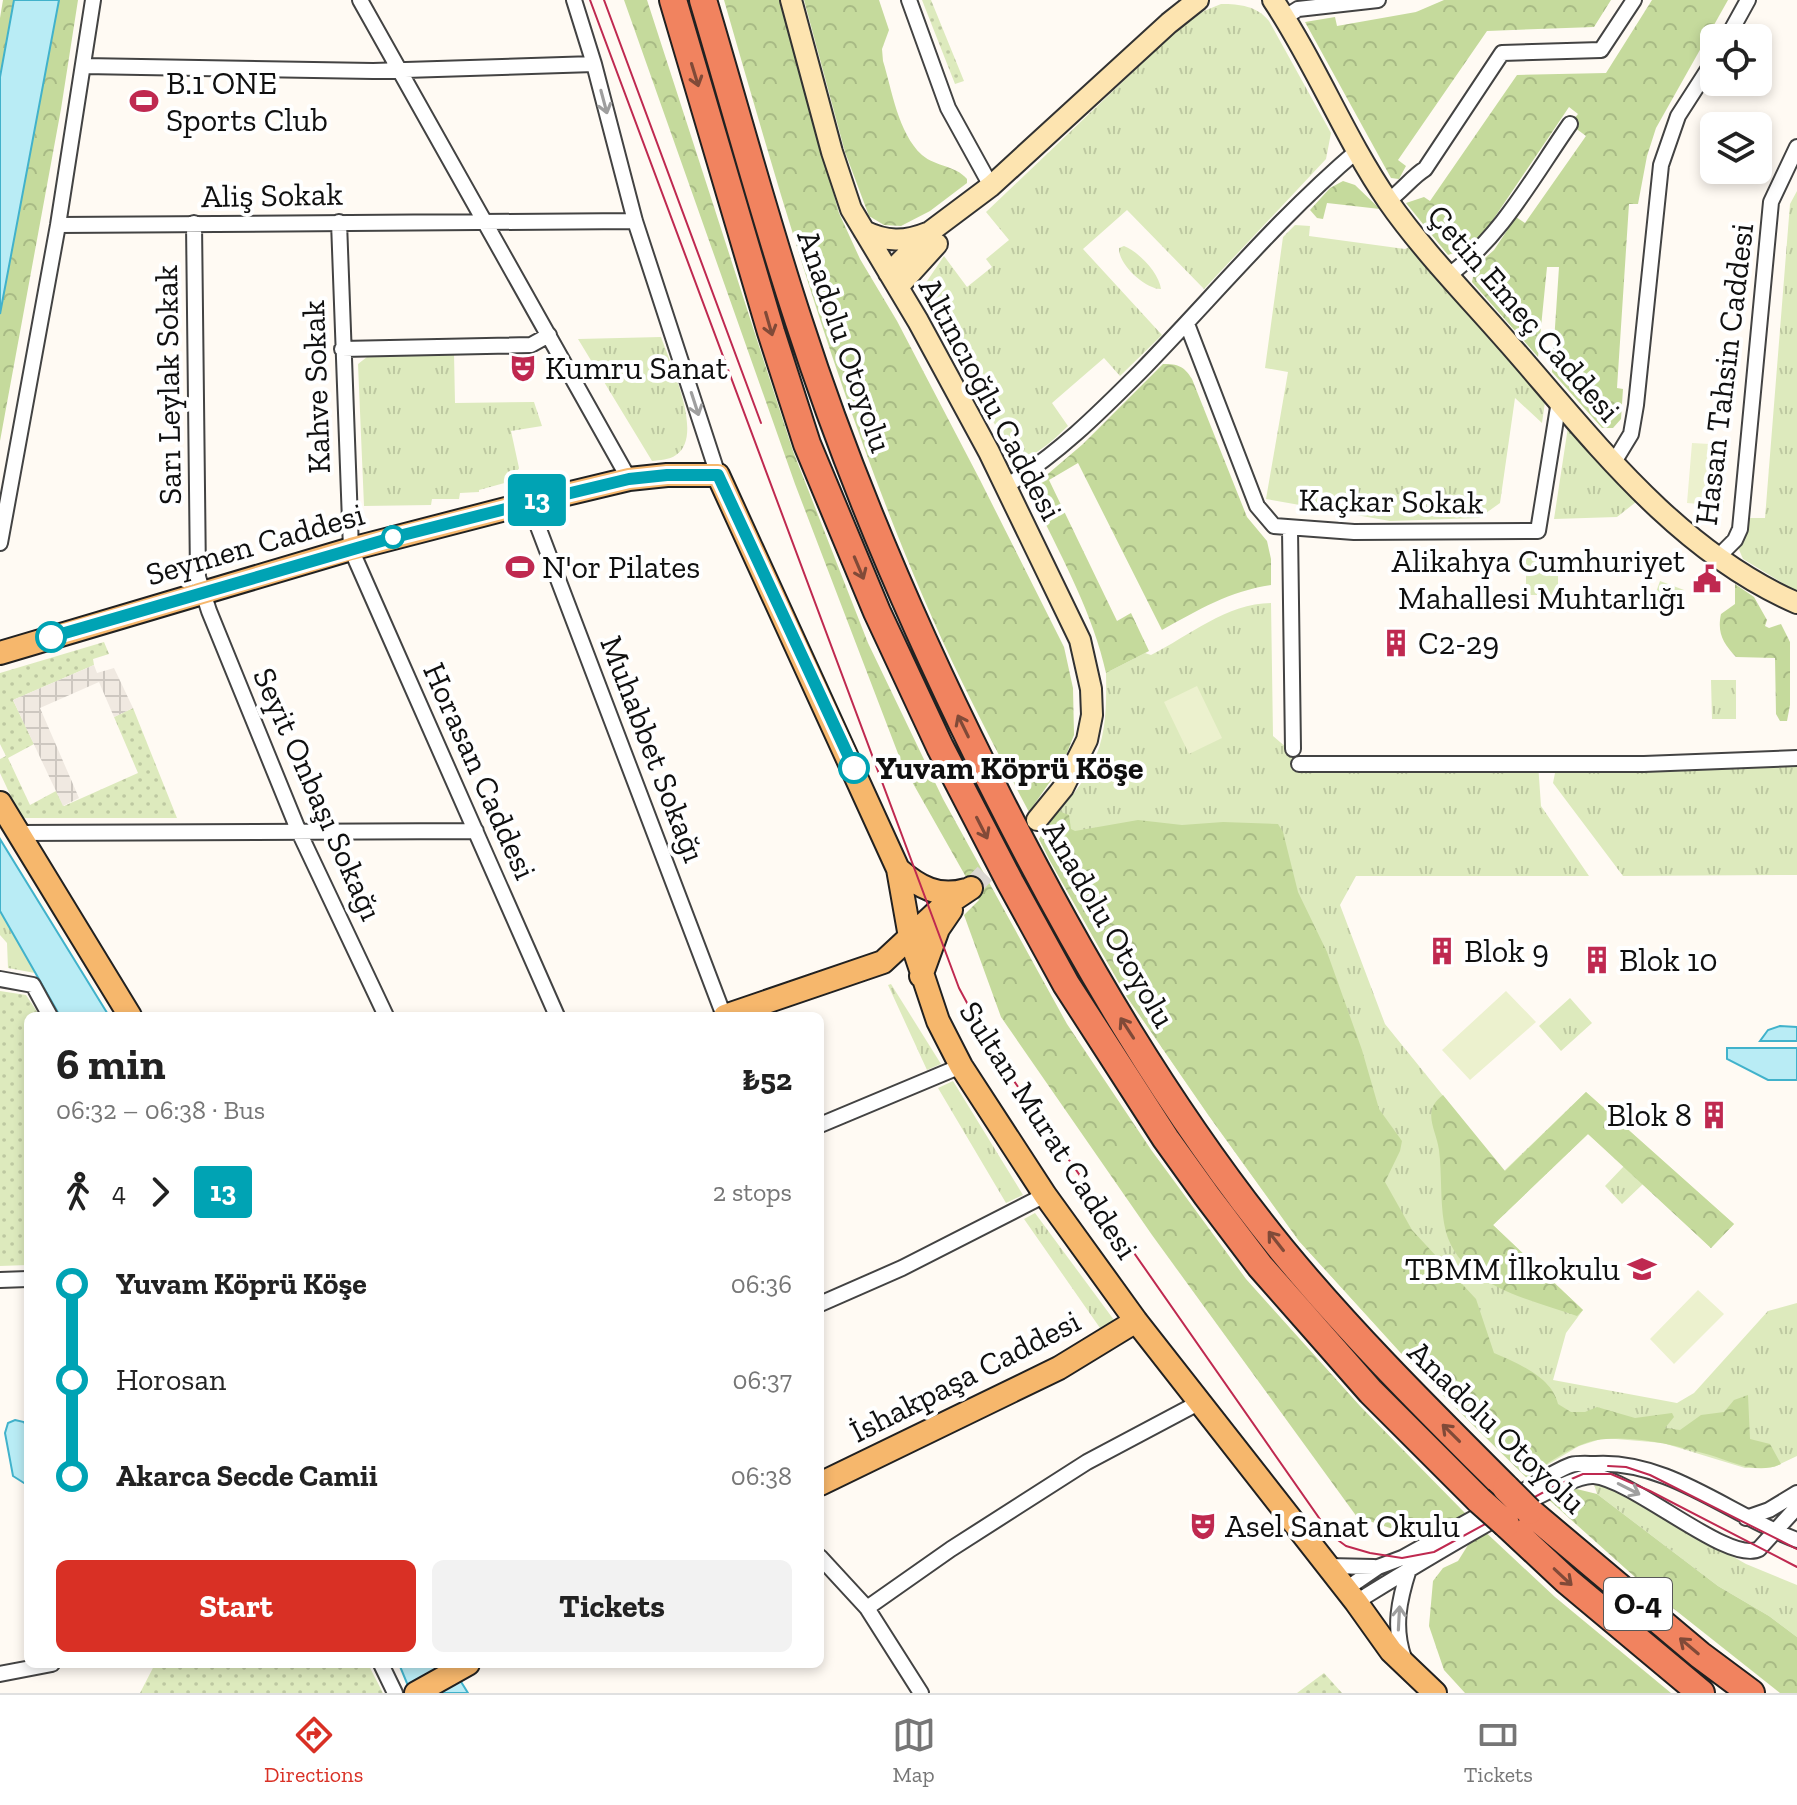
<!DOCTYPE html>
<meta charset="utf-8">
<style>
:root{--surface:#fff;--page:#f2f2f2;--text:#222;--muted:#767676;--line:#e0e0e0;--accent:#d93025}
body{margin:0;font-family:"Zilla Slab",serif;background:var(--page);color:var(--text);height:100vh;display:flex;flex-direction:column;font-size:30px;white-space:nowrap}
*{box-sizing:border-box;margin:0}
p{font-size:26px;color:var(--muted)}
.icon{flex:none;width:44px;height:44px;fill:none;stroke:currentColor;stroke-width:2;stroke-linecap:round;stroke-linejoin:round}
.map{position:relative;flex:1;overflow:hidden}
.sheet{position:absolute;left:24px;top:1012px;width:800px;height:656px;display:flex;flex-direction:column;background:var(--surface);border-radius:12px;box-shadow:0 4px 12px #0003}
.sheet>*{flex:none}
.badge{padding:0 16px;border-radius:6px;font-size:28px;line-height:52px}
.controls{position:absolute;left:1700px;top:24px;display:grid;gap:16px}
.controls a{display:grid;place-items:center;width:72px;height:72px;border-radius:12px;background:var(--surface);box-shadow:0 4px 12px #0003;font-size:40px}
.map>.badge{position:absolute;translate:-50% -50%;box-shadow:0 0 0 4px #fff}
.legs{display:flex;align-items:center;gap:12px;height:88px;padding:0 32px;font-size:26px}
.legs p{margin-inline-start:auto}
.head{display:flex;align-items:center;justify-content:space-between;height:136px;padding:0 32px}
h1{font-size:44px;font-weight:700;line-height:60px}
.button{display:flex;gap:16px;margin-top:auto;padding:16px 32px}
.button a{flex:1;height:92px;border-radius:12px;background:var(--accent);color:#fff;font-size:32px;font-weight:700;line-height:92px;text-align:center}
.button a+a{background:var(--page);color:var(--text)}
ul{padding:0 32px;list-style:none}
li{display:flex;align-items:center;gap:28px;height:96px;font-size:30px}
li i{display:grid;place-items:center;width:12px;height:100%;margin:0 10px;background:currentColor}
li i::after{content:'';width:20px;height:20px;margin:-10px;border:6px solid;border-radius:50%;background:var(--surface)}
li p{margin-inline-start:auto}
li:first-child i{background:linear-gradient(#0000 50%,currentColor 0)}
li:last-child i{background:linear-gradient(currentColor 50%,#0000 0)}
.menu{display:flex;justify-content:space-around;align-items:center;height:112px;border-top:2px solid var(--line);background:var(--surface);font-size:22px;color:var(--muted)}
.menu a{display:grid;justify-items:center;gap:4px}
.menu .on{color:var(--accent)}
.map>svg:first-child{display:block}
</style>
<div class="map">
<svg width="1797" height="1693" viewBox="0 0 1797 1693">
<defs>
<pattern id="grass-tufts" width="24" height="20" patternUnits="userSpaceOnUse" patternTransform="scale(2)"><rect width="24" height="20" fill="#ddeabd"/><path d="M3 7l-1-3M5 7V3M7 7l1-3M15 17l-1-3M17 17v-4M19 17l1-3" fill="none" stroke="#bdc8a1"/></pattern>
<pattern id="forest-crowns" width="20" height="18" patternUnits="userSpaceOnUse" patternTransform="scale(2)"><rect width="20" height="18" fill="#c5da9c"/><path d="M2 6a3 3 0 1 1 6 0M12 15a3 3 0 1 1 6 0" fill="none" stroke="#a8ba85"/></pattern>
<pattern id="garden-dots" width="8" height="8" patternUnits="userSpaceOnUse" patternTransform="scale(2)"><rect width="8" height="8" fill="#ddeabd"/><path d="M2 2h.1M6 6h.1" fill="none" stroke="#bdc8a1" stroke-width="1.8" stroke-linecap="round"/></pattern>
<pattern id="plaza-grid" width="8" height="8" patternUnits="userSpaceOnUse" patternTransform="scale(2)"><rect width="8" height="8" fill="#f0e9e1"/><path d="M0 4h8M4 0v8" fill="none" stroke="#cdc7c0"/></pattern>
</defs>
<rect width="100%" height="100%" fill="#fffaf3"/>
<path fill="url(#grass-tufts)" d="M1221 4C1240 4 1257 6 1269 21L1331 133 1326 159 1204 289 1127 210 1083 249 1162 335 1120 376 1104 358 1052 403 1068 426C1052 441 1038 456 1015 460L926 303 923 287 944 256 967 287 992 267 986 259 1009 240 986 212 1177 30 1204 11Z
M1797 191V592L1743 559 1735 540 1742 518H1765L1790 204Z
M1295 225 1310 226 1309 236 1405 249 1411 246 1545 402 1542 423 1515 398 1500 503 1479 518 1390 521 1266 499 1288 372 1265 368 1283 237Z
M1124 246C1139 252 1159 273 1161 289 1145 289 1118 264 1119 248Z
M661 337C670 363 705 436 676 455 669 460 660 460 652 461L578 339Z
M454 353 455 403 534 402 542 426 511 431 519 468 512 481 479 490V492L460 493 459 499H432L431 505 364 506 358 364 367 357Z
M1568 427 1636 502 1617 517 1554 519Z
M1526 558H1558V595H1526Z
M1660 581 1684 590 1677 607 1654 598Z
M1271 603 1273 736 1287 748 1293 749 1299 764 1538 763 1541 806 1589 876H1356L1340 905 1385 1024 1504 1171 1586 1092 1734 1224 1711 1248 1643 1184 1622 1204 1605 1186 1624 1166 1588 1134 1493 1225 1583 1310 1566 1333 1553 1380 1677 1403 1694 1393 1768 1311 1797 1303V1456L1774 1467 1745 1468 1663 1443 1604 1438 1579 1446 1527 1477 1410 1363 1299 1241 1209 1116 1127 997 1039 839C1049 822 1062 809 1074 793 1105 754 1107 722 1106 673L1145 653 1151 655C1189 636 1227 603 1271 603Z
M1711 680H1736V719H1712Z
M1797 758V875L1623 876 1553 783 1557 763Z
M0 911 35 973 8 968 7 943 0 935Z
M891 984 941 1064 927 1070 888 985Z
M1570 998 1592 1023 1561 1051 1539 1026Z
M953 1081 1023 1195 1006 1203 938 1088Z
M1035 1213 1114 1320 1100 1328 1024 1219Z
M1593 1481 1606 1484 1746 1564 1797 1585V1637L1769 1616 1718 1586 1597 1494Z"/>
<path fill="url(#forest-crowns)" d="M3 0H14L0 77V18Z
M59 0H78L61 109 0 441V314Z
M624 0H647L793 451 868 643 943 799 1067 1024 1152 1151 1246 1279 1360 1406 1464 1512 1555 1597 1671 1693H1465L1444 1670 1429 1626 1433 1581 1443 1568 1458 1561 1473 1537 1455 1520 1423 1535 1396 1530 1357 1517 1152 1235 1001 1017 964 915 979 900 902 764 795 484Z
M724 0H779L839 213 860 259 897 321 980 480 1064 647 1073 688 1074 735 1063 763 1029 812C992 742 955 672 924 599 841 406 782 202 724 0Z
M804 0H879L889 30 882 49 883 61C892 90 898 133 922 155 936 167 955 165 967 179V183L930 211 901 226 884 225 869 216 845 152Z
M1444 0H1611L1594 27 1487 31 1398 160 1406 166 1399 179 1391 178 1305 22 1335 17 1337 26 1416 12Z
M1652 0H1728L1656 128 1647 156 1638 204H1629L1617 388 1623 389 1621 419 1613 428H1602L1552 372 1559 267H1547L1538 357 1472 282 1475 267 1494 250 1516 217 1525 223 1586 136 1570 124 1578 114 1569 107 1476 245 1448 255 1406 203 1424 197 1430 201 1517 75 1606 73Z
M1343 181 1355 185 1380 209 1327 203 1323 219 1317 218 1310 210 1330 188Z
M1163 364C1178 364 1184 366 1192 379L1247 517 1267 541 1271 559V585C1230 591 1198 610 1162 630L1078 463 1049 480 1117 621 1131 613 1149 651 1106 673C1092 609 1057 549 1029 490L1083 444Z
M1735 584 1754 597 1767 620 1765 626 1769 628 1781 624 1790 642V705L1787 721H1780L1776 714 1775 658 1736 657C1723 643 1717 633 1721 614L1735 604Z
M1058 811 1069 815 1071 829 1075 831 1138 820 1182 825 1223 822 1278 824 1283 832 1298 892 1327 952 1362 1050 1379 1109 1402 1141 1400 1151 1385 1182 1412 1230 1476 1299 1494 1353C1517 1363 1552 1377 1558 1404L1571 1412H1585L1597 1407 1635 1418 1672 1413 1674 1417 1665 1428 1680 1430 1701 1415 1724 1412 1734 1400 1748 1395 1750 1439 1770 1444 1781 1464C1757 1475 1733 1462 1710 1455 1677 1446 1640 1436 1606 1439 1579 1440 1549 1462 1528 1477L1597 1494 1718 1586 1769 1616 1797 1637V1693H1780L1645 1586 1549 1500 1410 1363 1299 1241 1209 1116 1127 997 1050 861 1039 839Z
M1586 1092 1734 1224 1711 1248 1588 1134 1493 1225 1583 1310 1577 1316C1527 1298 1454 1285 1444 1223 1440 1199 1442 1174 1439 1150 1436 1129 1421 1111 1443 1095L1505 1171Z"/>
<path fill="url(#garden-dots)" d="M922 0H931L964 81 955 84Z
M104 642 109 654 93 659 94 665 13 700 34 744 8 758 30 805 56 791 64 806 138 773 114 717 133 708 177 818H21L0 773V759L6 756 0 744V673Z
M0 991 26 995 40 1016H28V1265L0 1266Z
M155 1664H368L383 1693H140Z
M1324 1673 1342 1693H1297Z"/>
<path fill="#ecf1ce" d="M1692 443 1727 445 1723 506 1687 503Z
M1197 686 1222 738 1189 754 1164 702Z
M1506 991 1536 1022 1470 1080 1442 1050Z
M1698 1290 1724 1314 1674 1364 1650 1339Z"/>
<path fill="url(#plaza-grid)" d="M94 665 97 673 114 668 133 708 114 717 99 682 40 708 79 798 63 806 13 700Z"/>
<path fill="#b9ecf5" stroke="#41b2cb" stroke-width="2" d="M14 0H59L0 314V77Z
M0 839 109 1016H60L0 911Z
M1780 1026 1797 1027V1041H1760L1768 1030Z
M1727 1048H1797V1080H1768L1727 1059Z
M15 1420 24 1422 28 1430V1482L24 1483 13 1476 5 1433 8 1423Z
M399 1664H450L468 1693H411Z"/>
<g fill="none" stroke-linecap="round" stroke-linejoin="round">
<path stroke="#dbd7d1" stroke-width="20" stroke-dasharray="20 10" stroke-linecap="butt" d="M971 888 1029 828"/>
<defs>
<path id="street" d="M360 0 629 479
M574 0 594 64 635 221 718 475
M909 0 948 108 991 186
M1284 18 1298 9 1378 0
M1727 38 1748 0
M84 66 373 71 594 64
M1388 201C1401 192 1414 175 1425 169L1502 53 1601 50 1634 0
M339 222 351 549 557 1016
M194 223 198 577 209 611 299 832 386 1016
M58 225 635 221
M1449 275C1501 237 1533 177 1570 124
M1187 324 1257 506 1274 526 1354 532 1538 531 1559 401
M342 349 531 345 549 335
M1614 462 1631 434 1636 405 1661 165 1678 116 1714 60
M1006 486C1058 454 1097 415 1140 372 1212 298 1279 217 1358 150
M529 503 724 1016
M1290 529 1293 749
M0 543 58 225 93 0
M1717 558 1735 540 1740 529 1771 202 1797 147
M1299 764H1644L1797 758
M17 833 476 831
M0 979 33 985 50 1016
M820 1125 961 1066
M0 1280 28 1279
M820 1304 902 1268 1045 1195
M1511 1498C1530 1488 1550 1473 1571 1465 1578 1463 1588 1464 1596 1464 1669 1460 1731 1516 1797 1540
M1746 1518 1769 1510 1797 1493
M820 1557 867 1608 921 1693
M1328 1566 1374 1567
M1346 1589 1378 1567 1402 1558 1492 1508
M1356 1602C1392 1580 1564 1473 1594 1476 1635 1480 1729 1565 1759 1549L1797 1507
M867 1608 951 1549 1087 1462 1200 1402
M1404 1658C1393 1628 1399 1600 1409 1569
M381 1664 395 1693
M0 1674 52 1664"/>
<path id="secondary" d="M791 0 832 152 851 209 918 321 989 452 1080 640 1091 689 1092 715 1087 740 1063 788 1037 820
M1273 0C1316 64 1344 137 1388 201 1422 250 1470 299 1510 345 1594 441 1677 551 1797 603
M864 231C886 242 905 242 927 233
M889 273 931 231 991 186 1169 23 1198 0
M898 287 937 244"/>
<path id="primary" d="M0 653 351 549 529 503 629 479 667 475H718L898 869 910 937 938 1021 961 1066 1045 1195 1136 1321 1356 1602 1391 1651 1435 1693
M0 803 130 1016
M898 869C919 887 938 898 966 890
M921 976 938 929 951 910
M725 1016 883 962 941 908 971 888
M820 1484 1059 1368 1136 1321
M416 1693 468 1664"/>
<path id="highway" d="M673 0 771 332 807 444 877 612 940 747 1010 882 1066 984 1166 1139 1207 1196 1260 1266 1371 1392 1479 1500
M703 0C735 107 764 216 799 322 852 486 921 644 999 798 1079 956 1170 1112 1282 1250 1351 1334 1429 1411 1506 1488
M1529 1511 1700 1655 1751 1693
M1506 1524 1567 1581 1701 1693"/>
</defs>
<use href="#street" stroke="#434343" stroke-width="18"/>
<use href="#secondary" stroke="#323232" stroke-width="24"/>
<use href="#primary" stroke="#212121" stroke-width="26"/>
<use href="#highway" stroke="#212121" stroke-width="30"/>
<use href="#street" stroke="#fff" stroke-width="14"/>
<use href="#secondary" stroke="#fde4b0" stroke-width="20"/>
<use href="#primary" stroke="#f6b76c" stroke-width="22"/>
<use href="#highway" stroke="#f1835f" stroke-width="26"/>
<path stroke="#bf2950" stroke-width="2" d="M590 0 959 988 993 1051 1331 1535 1346 1546 1370 1553 1402 1558 1434 1552 1553 1487 1583 1474H1611L1650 1491 1797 1567
M604 0 761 423
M1608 1466 1626 1467 1650 1475 1797 1549"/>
<defs>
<path id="highway-bridge" d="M1506 1488 1529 1511
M1479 1500 1506 1524"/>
</defs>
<use href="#highway-bridge" stroke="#212121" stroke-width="30" stroke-linecap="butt"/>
<use href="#highway-bridge" stroke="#f1835f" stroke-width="26"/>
</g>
<defs><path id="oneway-shaft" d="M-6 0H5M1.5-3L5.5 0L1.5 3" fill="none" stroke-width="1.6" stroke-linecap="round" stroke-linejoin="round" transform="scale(2)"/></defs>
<g stroke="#804a38">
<use href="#oneway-shaft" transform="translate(695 75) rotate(73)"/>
<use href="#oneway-shaft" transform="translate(769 324) rotate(74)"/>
<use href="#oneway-shaft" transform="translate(859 568) rotate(67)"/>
<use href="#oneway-shaft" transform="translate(963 726) rotate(-116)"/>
<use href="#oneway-shaft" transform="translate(982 828) rotate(63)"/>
<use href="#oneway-shaft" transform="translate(1127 1028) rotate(-123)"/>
<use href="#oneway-shaft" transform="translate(1276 1241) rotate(-128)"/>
<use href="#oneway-shaft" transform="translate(1451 1433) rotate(-135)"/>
<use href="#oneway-shaft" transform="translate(1563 1577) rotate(43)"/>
<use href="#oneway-shaft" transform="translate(1689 1646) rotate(-140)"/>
</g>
<g stroke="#9f9f9f">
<use href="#oneway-shaft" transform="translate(604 102) rotate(75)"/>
<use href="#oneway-shaft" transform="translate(695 404) rotate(72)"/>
<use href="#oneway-shaft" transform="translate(1629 1489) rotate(27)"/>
<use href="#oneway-shaft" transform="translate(1399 1618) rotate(-87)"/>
</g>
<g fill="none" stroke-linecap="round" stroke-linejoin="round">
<defs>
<path id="line-1" d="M51 637 395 537 529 503 629 479 667 475H718L854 768"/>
</defs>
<use href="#line-1" stroke="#fff" stroke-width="18"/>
<use href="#line-1" stroke="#00a3b4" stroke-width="12"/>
</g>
<defs>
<symbol id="stadium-bare" viewBox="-9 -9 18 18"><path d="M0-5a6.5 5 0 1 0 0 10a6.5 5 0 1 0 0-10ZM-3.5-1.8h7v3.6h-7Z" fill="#bf2950" stroke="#fff" stroke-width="2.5" paint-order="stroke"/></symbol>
<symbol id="theatre-bare" viewBox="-9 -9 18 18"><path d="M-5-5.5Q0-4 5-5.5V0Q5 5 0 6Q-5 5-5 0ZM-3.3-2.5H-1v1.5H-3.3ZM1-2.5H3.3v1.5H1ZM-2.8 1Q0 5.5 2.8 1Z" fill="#bf2950" stroke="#fff" stroke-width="2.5" paint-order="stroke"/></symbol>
<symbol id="civic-bare" viewBox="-9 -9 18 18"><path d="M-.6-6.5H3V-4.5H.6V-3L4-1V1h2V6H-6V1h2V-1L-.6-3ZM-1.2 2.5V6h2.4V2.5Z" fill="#bf2950" stroke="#fff" stroke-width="2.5" paint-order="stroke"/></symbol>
<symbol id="building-bare" viewBox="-9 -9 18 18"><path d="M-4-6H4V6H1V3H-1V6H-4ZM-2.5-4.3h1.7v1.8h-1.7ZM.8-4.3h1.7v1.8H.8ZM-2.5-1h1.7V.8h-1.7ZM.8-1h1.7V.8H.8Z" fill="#bf2950" stroke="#fff" stroke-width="2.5" paint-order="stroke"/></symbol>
<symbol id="school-bare" viewBox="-9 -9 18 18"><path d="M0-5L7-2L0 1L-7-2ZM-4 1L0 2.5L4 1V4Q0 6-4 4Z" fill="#bf2950" stroke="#fff" stroke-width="2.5" paint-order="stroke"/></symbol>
</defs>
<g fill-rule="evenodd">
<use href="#stadium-bare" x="124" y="81" width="40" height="40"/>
<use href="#theatre-bare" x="503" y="348" width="40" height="40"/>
<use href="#stadium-bare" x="500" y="547" width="40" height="40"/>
<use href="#civic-bare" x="1687" y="559" width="40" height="40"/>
<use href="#building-bare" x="1376" y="623" width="40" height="40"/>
<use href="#building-bare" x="1422" y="931" width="40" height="40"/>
<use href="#building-bare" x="1577" y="940" width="40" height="40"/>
<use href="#building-bare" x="1694" y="1095" width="40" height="40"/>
<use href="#school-bare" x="1622" y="1249" width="40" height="40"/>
<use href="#theatre-bare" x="1183" y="1506" width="40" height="40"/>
</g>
<g fill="#fff" stroke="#00a3b4" stroke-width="4">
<circle cx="393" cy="537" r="10"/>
<circle cx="51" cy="637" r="14"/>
<circle cx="854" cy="768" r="14"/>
</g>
<g text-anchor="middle" stroke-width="8" stroke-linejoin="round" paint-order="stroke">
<rect fill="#fff" stroke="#585858" stroke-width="2" x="1604" y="1578" width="68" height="52" rx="6"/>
<g font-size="30" font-weight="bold" fill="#101010">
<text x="1638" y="1614">O-4</text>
</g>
<g font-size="32" fill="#101010" stroke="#fff" text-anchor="start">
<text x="166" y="94">B.1 ONE<tspan x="166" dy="37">Sports Club</tspan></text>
<text x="545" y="379">Kumru Sanat</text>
<text x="1685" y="572" text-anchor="end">Alikahya Cumhuriyet<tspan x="1685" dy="37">Mahallesi Muhtarlığı</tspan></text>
<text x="542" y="578">N'or Pilates</text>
<text x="1418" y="654">C2-29</text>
<text x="1464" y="962">Blok 9</text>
<text x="1619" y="971">Blok 10</text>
<text x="1692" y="1126" text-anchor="end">Blok 8</text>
<text x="1620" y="1280" text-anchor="end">TBMM İlkokulu</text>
<text x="1225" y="1537">Asel Sanat Okulu</text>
</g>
<g font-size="32" fill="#101010" stroke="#fff">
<text transform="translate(272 195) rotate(-1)" y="11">Aliş Sokak</text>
<text transform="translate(1524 313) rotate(49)" y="11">Çetin Emeç Caddesi</text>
<text transform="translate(845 341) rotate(71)" y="11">Anadolu Otoyolu</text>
<text transform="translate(1724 374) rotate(-83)" y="11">Hasan Tahsin Caddesi</text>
<text transform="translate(168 385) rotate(-91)" y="11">Sarı Leylak Sokak</text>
<text transform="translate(316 387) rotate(-92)" y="11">Kahve Sokak</text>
<text transform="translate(991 399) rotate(62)" y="11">Altıncıoğlu Caddesi</text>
<text transform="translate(1391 501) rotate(1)" y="11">Kaçkar Sokak</text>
<text transform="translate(255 544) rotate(-16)" y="11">Seymen Caddesi</text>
<text transform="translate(653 749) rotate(69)" y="11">Muhabbet Sokağı</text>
<text transform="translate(480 771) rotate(66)" y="11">Horasan Caddesi</text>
<text transform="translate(318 794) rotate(66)" y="11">Seyit Onbaşı Sokağı</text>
<text transform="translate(1109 924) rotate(60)" y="11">Anadolu Otoyolu</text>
<text transform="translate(1049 1130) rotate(57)" y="11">Sultan Murat Caddesi</text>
<text transform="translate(965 1376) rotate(-27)" y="11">İshakpaşa Caddesi</text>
<text transform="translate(1497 1427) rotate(44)" y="11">Anadolu Otoyolu</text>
</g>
<g font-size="32" font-weight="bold" fill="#101010" stroke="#fff" text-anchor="start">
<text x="876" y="779">Yuvam Köprü Köşe</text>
</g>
</g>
</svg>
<div class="controls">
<a><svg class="icon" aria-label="locate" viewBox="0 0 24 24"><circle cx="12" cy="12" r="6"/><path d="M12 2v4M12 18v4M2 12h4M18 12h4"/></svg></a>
<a><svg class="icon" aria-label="layers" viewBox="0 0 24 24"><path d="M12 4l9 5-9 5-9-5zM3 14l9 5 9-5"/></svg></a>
</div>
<b class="badge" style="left:537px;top:500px;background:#00a3b4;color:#fff">13</b>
<section class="sheet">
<div class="head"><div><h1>6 min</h1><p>06:32 – 06:38 · Bus</p></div><b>₺52</b></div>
<div class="legs"><svg class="icon" aria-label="walk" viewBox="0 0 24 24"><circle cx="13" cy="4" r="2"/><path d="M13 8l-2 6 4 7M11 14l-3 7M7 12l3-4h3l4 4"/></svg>4<svg class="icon" aria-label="forward" viewBox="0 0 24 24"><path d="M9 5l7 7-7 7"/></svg><b class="badge" style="background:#00a3b4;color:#fff">13</b><p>2 stops</p></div>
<ul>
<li><i style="color:#00a3b4"></i><b>Yuvam Köprü Köşe</b><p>06:36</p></li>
<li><i style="color:#00a3b4"></i><span>Horosan</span><p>06:37</p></li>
<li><i style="color:#00a3b4"></i><b>Akarca Secde Camii</b><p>06:38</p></li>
</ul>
<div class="button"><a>Start</a><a>Tickets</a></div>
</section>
</div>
<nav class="menu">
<a class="on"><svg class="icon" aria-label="directions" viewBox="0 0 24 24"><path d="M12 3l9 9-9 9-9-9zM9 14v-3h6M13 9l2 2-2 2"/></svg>Directions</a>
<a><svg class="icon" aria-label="map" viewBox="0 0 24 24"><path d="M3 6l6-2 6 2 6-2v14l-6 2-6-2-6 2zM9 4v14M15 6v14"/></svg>Map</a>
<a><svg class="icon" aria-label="tickets" viewBox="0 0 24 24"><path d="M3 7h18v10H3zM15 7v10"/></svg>Tickets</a>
</nav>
